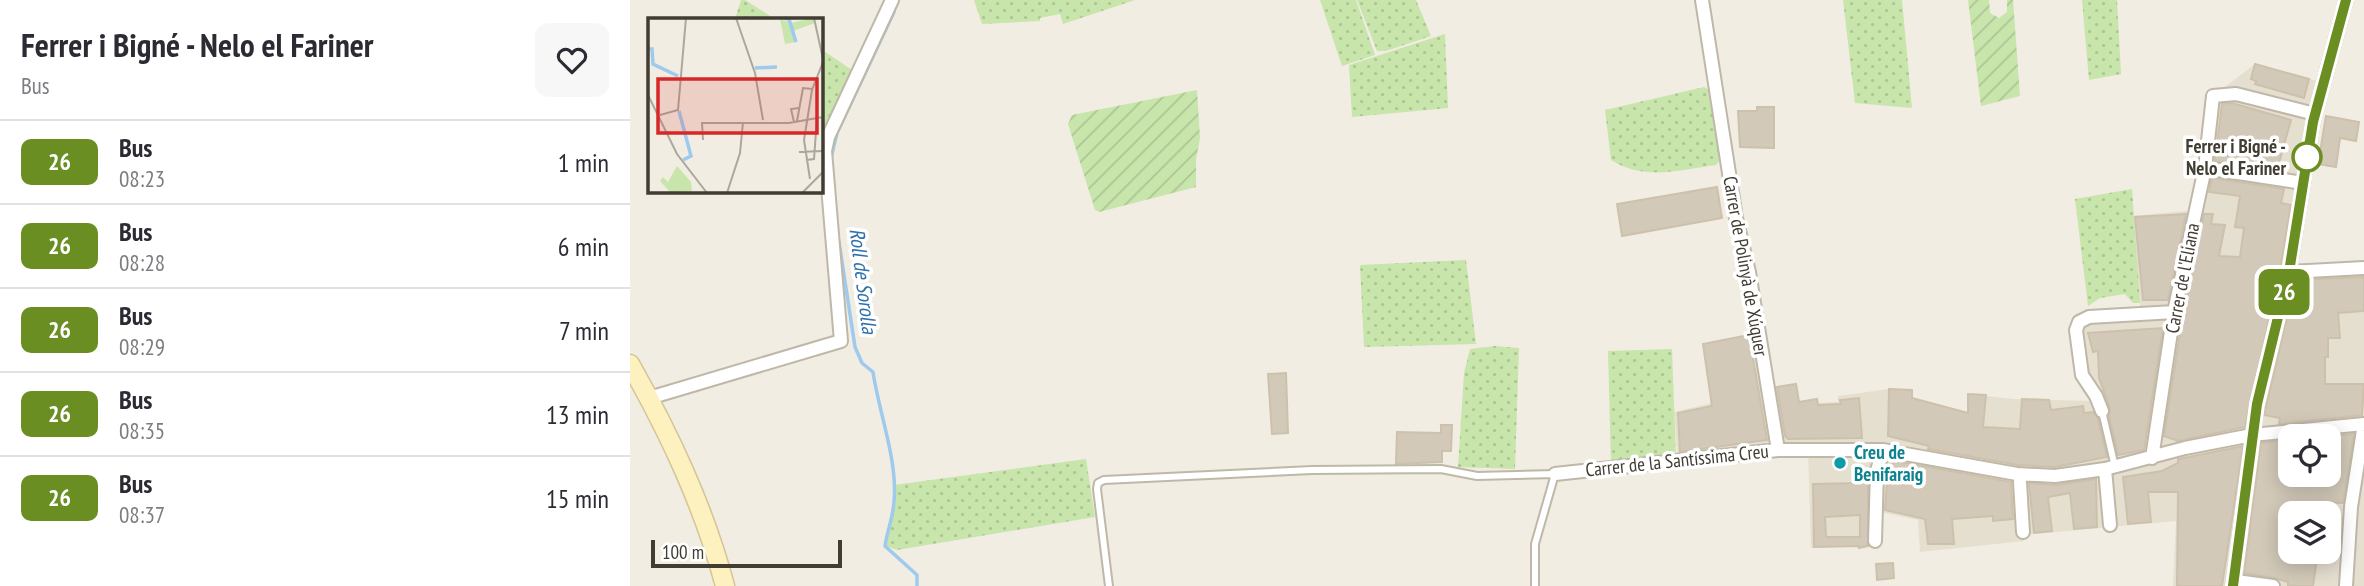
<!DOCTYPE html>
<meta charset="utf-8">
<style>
:root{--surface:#fff;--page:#f7f7f7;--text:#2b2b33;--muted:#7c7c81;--line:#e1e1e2}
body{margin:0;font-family:"PT Sans Narrow",sans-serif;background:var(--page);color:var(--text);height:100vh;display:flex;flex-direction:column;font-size:26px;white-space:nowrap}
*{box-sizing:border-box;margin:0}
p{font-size:23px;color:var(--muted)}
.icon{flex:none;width:38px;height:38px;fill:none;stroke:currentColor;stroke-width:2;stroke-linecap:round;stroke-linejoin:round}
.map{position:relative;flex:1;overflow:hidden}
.drawer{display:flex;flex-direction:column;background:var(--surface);width:630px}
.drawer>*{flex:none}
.badge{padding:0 14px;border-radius:10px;font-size:24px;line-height:46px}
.tools{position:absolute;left:1648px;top:424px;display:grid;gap:14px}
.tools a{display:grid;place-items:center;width:63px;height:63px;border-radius:14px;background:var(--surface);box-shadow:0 4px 18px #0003;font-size:35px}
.scale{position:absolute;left:21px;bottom:18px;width:191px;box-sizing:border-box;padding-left:7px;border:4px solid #423d33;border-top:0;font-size:19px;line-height:24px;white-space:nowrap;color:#423d33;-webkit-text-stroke:5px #fff;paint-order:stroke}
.map>.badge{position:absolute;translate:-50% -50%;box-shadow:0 0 0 4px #fff}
.round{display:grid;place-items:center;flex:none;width:74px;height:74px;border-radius:14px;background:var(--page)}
.headline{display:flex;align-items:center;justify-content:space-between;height:119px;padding:0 21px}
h1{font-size:33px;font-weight:700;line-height:52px}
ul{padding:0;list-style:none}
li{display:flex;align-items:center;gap:21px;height:84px;padding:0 21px;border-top:2px solid var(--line)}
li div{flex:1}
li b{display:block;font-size:26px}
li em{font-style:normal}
li .badge{min-width:77px;font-weight:700;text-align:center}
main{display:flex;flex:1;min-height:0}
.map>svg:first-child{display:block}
</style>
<main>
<section class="drawer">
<div class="headline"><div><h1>Ferrer i Bigné - Nelo el Fariner</h1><p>Bus</p></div><a class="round"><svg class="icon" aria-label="heart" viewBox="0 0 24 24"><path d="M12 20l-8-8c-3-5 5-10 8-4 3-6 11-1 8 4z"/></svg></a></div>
<ul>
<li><span class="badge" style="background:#6b8e23;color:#fff">26</span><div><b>Bus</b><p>08:23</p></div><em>1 min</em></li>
<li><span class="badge" style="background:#6b8e23;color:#fff">26</span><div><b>Bus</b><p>08:28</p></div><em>6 min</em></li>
<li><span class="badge" style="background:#6b8e23;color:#fff">26</span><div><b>Bus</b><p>08:29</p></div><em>7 min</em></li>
<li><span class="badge" style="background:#6b8e23;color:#fff">26</span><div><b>Bus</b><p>08:35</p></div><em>13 min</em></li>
<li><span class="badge" style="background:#6b8e23;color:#fff">26</span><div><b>Bus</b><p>08:37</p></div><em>15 min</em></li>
</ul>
</section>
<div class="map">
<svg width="1734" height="586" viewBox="0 0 1734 586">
<defs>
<pattern id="grass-dots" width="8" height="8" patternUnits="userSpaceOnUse" patternTransform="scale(1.75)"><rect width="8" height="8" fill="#c8e5ab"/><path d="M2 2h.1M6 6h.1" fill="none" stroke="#adc594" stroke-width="1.8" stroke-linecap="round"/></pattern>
<pattern id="garden-furrows" width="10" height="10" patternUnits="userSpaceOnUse" patternTransform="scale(1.75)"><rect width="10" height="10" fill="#c8e5ab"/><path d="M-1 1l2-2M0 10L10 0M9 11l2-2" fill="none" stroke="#adc594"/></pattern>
</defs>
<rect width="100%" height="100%" fill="#f1ede2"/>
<path fill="#e5dfd0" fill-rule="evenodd" d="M1625 64 1694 83 1659 272 1734 268V586H1543L1546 521 1394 535V541L1290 552 1288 520 1246 511 1245 541 1229 546 1181 548 1178 450 1048 462 1044 412 1082 403 1073 344 1128 334 1138 388 1166 384 1170 402 1187 399 1188 403 1208 402V396L1259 389 1282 390V398L1337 413 1338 394 1383 399 1468 401 1455 382 1447 325 1511 314 1502 216 1565 210 1583 96ZM1661 436H1699V474H1661ZM1661 513H1699V551H1661Z"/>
<path fill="url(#grass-dots)" d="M111 0H115L145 19H105Z
M344 0H505L433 24 430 14 410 18V21L352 24Z
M690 0H726L745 55 712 66Z
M727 0H786L801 36 756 51H747Z
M1213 0H1272L1282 108 1225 103Z
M1452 0H1487L1491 74 1459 80Z
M815 34 818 108 722 117 719 65Z
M191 49 222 70 191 137Z
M1074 87 1081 91 1090 160 1086 165C1049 170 1015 181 981 160L975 110Z
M1502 189 1510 303H1503L1495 294 1470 298 1458 306 1445 199Z
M836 260 846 344 734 347 730 265Z
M865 346 889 348 885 469 828 467 834 373 840 349Z
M1042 349 1046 459 981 464 978 351Z
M456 459 465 517 267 550 256 546 266 502 264 485Z"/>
<path fill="url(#garden-furrows)" d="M1338 0H1359L1360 13 1369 18 1377 12V0H1383L1390 96 1351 106Z
M567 90 570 138 566 160V187L469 212 465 210 438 124 442 115Z"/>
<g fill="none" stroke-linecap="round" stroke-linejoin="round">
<path stroke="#9ecaee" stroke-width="3.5" d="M201 158 207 133 264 12
M209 242 225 347 232 363 243 372C249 413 268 461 264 502 263 517 257 532 255 546L287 575V586"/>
</g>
<path fill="#d2c9b8" stroke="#cdc1ac" stroke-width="2" fill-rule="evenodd" d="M1625 64 1679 79 1674 98 1625 84 1626 81 1621 79Z
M1602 103 1661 120 1647 170 1585 161 1592 104Z
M1127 107H1144V148L1110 147 1108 111H1127Z
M1696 116 1729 122 1726 141 1710 138 1706 167 1688 164Z
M1582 178 1654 189 1651 203 1661 205 1650 270 1615 427 1548 441 1534 436 1551 327 1554 321 1556 299 1574 214H1583L1581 224 1595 225 1589 256 1610 257 1614 228 1605 227 1610 196 1579 192Z
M1087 187 1092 218 992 236 987 204Z
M1556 214 1538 300H1513L1505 217Z
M1734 277V311L1708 313 1710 338H1698V357H1695V384H1734L1732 415 1649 424 1650 418 1634 415 1666 280Z
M1533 328 1514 450 1488 455 1479 416 1480 408 1469 378 1468 351 1463 352 1458 333Z
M1119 335 1137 440 1050 452 1048 413 1082 406 1073 344Z
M656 373 658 433 642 434 638 374Z
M1166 384 1169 402 1187 399 1188 405 1211 404 1210 400 1229 398 1232 438 1158 439 1155 436 1147 387Z
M1259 389 1282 390V398L1338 413V394L1356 395 1353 427 1390 429 1392 399 1419 400 1421 410 1453 406 1454 413 1463 412 1468 419 1477 457 1425 467 1388 465 1298 449 1299 446 1258 436Z
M811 425H822L821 451H812V462L766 464 767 432 811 433Z
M1724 434 1713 503 1677 502 1676 513H1661V551H1675L1679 557 1687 558 1683 586H1658V582L1645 578 1614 573 1631 443 1661 440V474L1695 477 1699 476V436Z
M1613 446 1592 586H1547L1548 492H1518L1521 522 1498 524 1493 477 1532 471 1548 463V459Z
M1266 461 1381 482 1383 519 1363 521V516L1322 519 1324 544H1298L1295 519 1255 510 1258 467Z
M1466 479 1467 527 1444 529 1440 493 1418 497 1422 531 1404 533 1399 483 1426 485Z
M1232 483H1238V546L1229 548V546L1184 547 1183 484ZM1230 515V537H1196L1195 517Z
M1263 563 1264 578 1247 580 1246 564Z"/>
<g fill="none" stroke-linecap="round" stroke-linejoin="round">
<defs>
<path id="lane" d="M1472 411 1485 467
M479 586 467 489 468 483 474 480 682 470 811 469 847 476 925 474 905 544V586"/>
<path id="street" d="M1072 0 1106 218 1119 272 1148 450
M1575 168 1673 183
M1659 272 1734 268
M19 398 211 341 195 151 198 137 262 0
M1472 411 1466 396 1452 375 1446 330 1449 322 1459 317 1544 312
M1522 458 1544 312 1575 168 1583 96 1606 94 1685 114
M1475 469 1480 525
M925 474 1148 450H1253L1387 474 1425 476 1475 469 1555 448 1622 435 1734 424
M1390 482 1393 532
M1245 541 1247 471 1253 450
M1606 581 1643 586
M1603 586 1627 404 1659 272 1683 122 1716 0
M1716 586 1721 507 1734 424"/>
<path id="secondary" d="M0 364C40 435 74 507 95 586"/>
</defs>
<use href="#lane" stroke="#bfb8a8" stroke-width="10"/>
<use href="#street" stroke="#bfb8a8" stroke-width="16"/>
<use href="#secondary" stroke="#d4c595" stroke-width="21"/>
<use href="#lane" stroke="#fff" stroke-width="6"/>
<use href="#street" stroke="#fff" stroke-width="12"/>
<use href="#secondary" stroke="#fdf1c0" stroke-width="18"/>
</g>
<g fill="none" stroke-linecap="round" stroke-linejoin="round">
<defs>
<path id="line" d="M1603 586 1627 404 1659 272 1683 122 1716 0"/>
</defs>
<use href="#line" stroke="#fff" stroke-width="16"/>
<use href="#line" stroke="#6b8e23" stroke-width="10"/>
</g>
<circle fill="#fff" stroke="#6b8e23" stroke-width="3.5" cx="1677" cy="157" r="14"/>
<circle fill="#0f9aa8" stroke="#fff" stroke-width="2.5" cx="1210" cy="463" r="7"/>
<g text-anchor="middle" stroke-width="7" stroke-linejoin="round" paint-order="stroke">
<g font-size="19" font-weight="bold" fill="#423d33" stroke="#fff" text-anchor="end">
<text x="1656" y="153">Ferrer i Bigné -<tspan x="1656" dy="22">Nelo el Fariner</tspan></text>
</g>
<g font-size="19" fill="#423d33" stroke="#fff">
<text transform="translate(1116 266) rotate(80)" y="7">Carrer de Polinyà de Xúquer</text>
<text transform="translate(1552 278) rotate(-79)" y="7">Carrer de l'Eliana</text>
<text transform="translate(1047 460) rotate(-6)" y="7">Carrer de la Santíssima Creu</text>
</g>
<g font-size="19" font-weight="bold" fill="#0d838f" stroke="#fff" text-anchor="start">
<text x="1224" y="459">Creu de<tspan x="1224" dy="22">Benifaraig</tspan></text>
</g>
<g font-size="21" font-style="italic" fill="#2f71ab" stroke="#fff">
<text transform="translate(233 281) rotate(83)" y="7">Roll de Sorolla</text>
</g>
</g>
<g transform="translate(18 18)">
<rect width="175" height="175" fill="#f1ede2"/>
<path d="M165 0 167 5 145 13 148 24 137 26 132 1 143 5ZM29 148 43 164 44 173 23 175 12 163 15 159 20 164Z" fill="#c8e5ab"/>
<path fill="none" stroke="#9ecaee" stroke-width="3.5" d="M136 0 141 1 148 24M0 31H4L5 46 30 58M107 50 129 49M31 93 43 138 35 142"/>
<path fill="none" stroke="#aba79c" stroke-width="2" d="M88 0 107 55 115 102M166 0 175 41M0 77 29 136 59 175M12 97 30 92 38 0M149 103 155 70 164 71M146 104 143 91 151 90M55 122 54 105H141L175 99M151 134 175 133M158 142 166 141 169 100M162 161 156 122 164 72 175 44M79 175 92 135 95 104M154 175 175 154"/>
<path fill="#d62828" fill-opacity="0.15" stroke="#d62828" stroke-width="3.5" d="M10 61H169V115H10Z"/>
<rect width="175" height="175" fill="none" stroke="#423d33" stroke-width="3.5"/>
</g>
</svg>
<div class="tools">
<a><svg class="icon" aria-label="locate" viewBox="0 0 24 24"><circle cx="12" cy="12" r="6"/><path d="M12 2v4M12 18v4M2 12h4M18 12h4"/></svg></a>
<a><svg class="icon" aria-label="layers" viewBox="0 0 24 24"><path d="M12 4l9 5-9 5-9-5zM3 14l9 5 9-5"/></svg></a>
</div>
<div class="scale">100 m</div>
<b class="badge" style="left:1654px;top:292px;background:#6b8e23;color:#fff">26</b>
</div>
</main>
